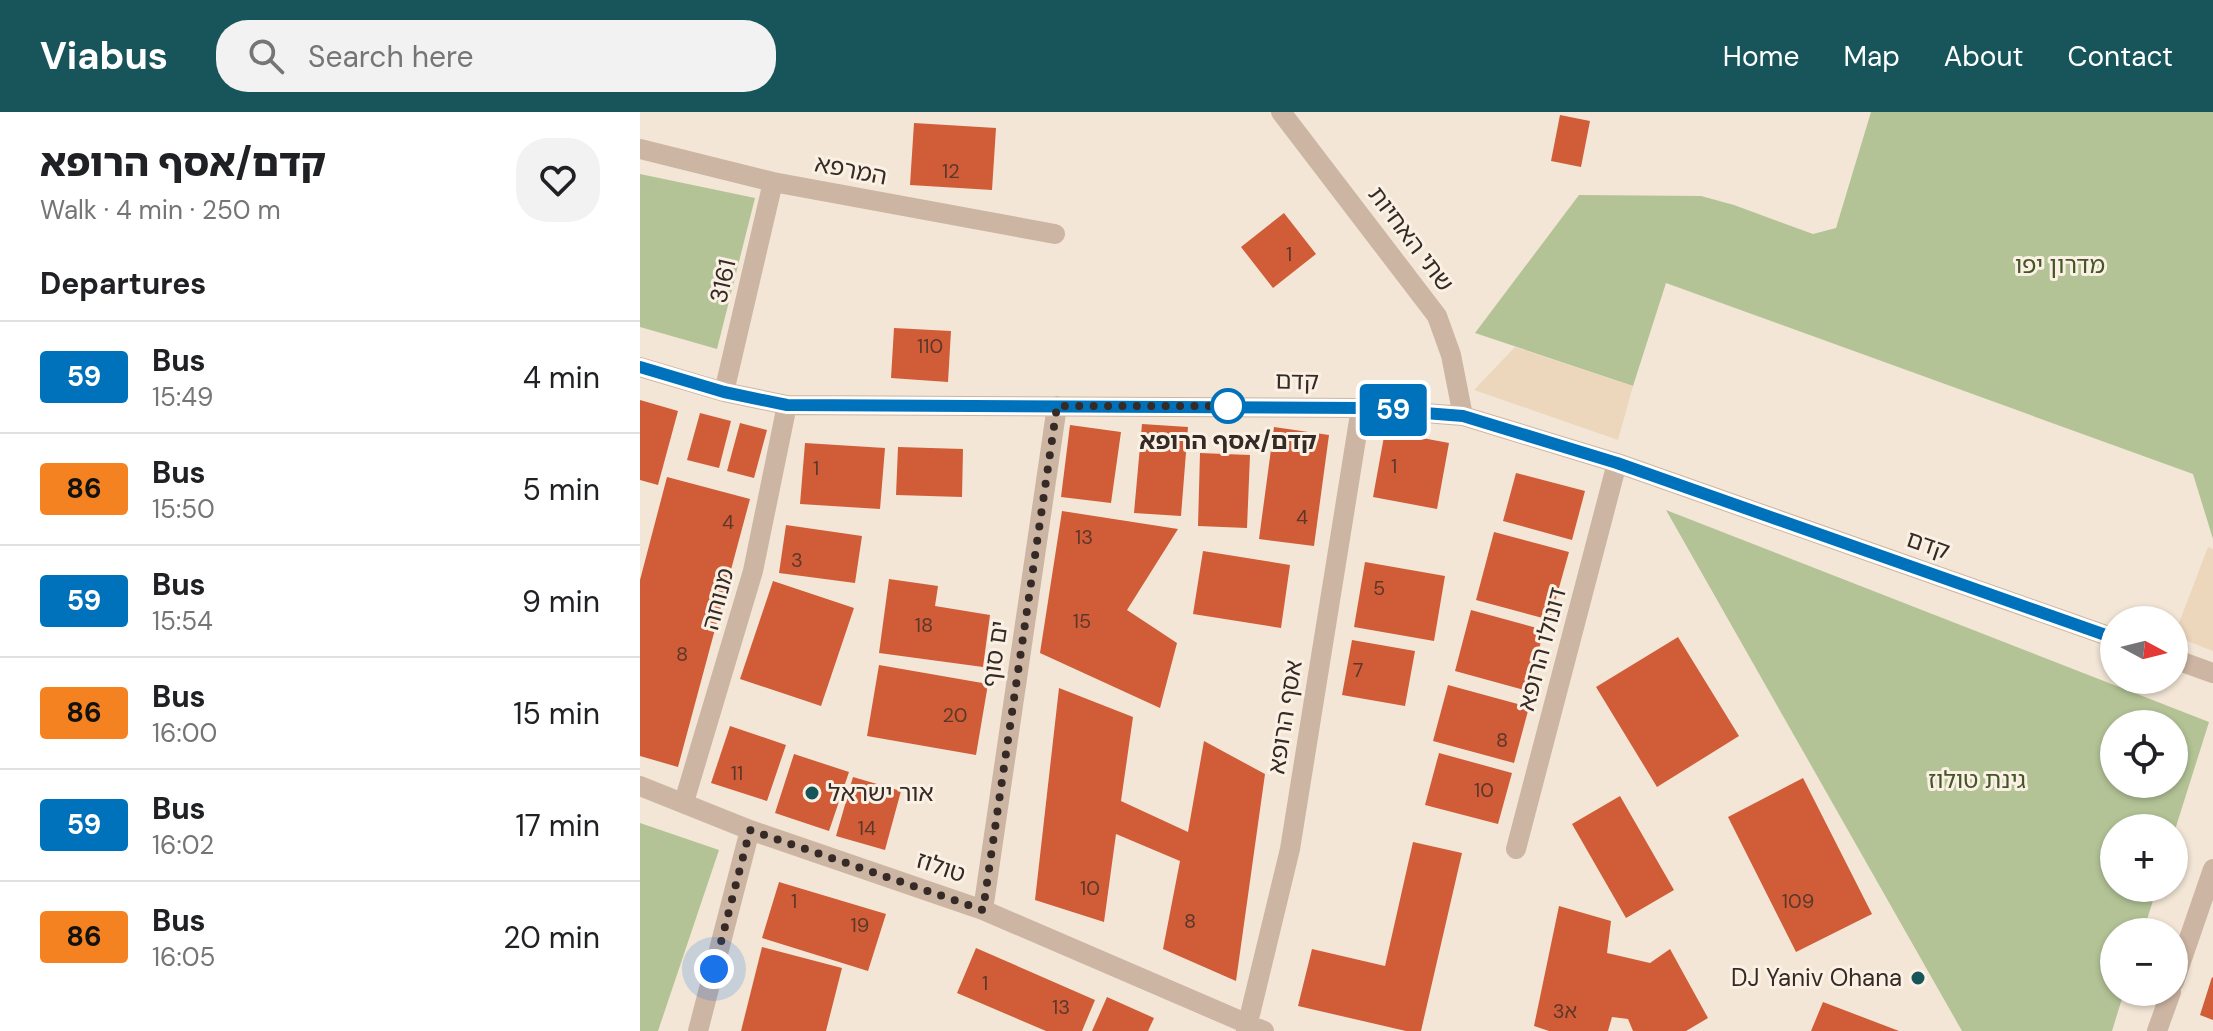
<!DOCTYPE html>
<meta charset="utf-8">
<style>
:root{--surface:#fff;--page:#f2f2f2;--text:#202124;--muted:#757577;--line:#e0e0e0;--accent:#17555a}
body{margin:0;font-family:"DM Sans","Noto Sans Hebrew",sans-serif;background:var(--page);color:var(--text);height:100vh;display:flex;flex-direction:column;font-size:30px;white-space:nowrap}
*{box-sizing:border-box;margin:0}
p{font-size:26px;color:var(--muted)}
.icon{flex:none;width:44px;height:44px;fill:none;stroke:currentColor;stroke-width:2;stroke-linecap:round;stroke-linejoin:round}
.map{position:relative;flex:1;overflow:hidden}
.details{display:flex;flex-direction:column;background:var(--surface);width:640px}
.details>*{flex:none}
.badge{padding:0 16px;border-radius:6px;font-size:28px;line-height:52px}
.needle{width:52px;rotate:97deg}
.fabs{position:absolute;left:1460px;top:494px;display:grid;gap:16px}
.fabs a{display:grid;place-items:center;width:88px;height:88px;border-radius:50%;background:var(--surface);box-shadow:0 2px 6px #0004;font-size:40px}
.you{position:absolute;width:40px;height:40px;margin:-20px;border:6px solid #fff;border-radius:50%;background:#1a73e8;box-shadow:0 0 0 12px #1a73e833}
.map>.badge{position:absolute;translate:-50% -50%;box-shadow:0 0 0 4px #fff}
h2{padding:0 40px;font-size:30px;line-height:72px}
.round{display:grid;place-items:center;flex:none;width:84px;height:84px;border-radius:32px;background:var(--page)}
.summary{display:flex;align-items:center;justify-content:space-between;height:136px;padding:0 40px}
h1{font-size:38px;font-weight:800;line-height:60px}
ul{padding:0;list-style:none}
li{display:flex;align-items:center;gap:24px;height:112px;padding:0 40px;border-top:2px solid var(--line)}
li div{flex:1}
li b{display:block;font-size:30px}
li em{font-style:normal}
li .badge{min-width:88px;font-weight:700;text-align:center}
header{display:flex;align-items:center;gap:48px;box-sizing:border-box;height:112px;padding:0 40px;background:var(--accent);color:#fff}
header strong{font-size:38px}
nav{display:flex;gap:44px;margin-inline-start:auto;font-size:28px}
.search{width:560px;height:72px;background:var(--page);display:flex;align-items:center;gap:20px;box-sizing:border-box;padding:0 28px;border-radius:32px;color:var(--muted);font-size:30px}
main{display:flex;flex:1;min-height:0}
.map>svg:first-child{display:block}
</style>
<header>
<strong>Viabus</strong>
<div class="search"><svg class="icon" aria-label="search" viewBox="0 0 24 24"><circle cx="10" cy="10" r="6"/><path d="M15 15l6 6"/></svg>Search here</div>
<nav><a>Home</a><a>Map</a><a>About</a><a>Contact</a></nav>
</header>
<main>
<section class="details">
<div class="summary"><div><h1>קדם/אסף הרופא</h1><p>Walk · 4 min · 250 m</p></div><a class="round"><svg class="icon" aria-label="heart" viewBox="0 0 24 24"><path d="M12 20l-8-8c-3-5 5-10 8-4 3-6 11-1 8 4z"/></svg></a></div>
<h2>Departures</h2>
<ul>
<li><span class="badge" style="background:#0072bc;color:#fff">59</span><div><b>Bus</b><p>15:49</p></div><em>4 min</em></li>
<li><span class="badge" style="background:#f58220;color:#111">86</span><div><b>Bus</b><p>15:50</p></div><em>5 min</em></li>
<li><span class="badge" style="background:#0072bc;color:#fff">59</span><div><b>Bus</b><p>15:54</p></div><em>9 min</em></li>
<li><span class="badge" style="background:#f58220;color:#111">86</span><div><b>Bus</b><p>16:00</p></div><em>15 min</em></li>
<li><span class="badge" style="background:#0072bc;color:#fff">59</span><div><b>Bus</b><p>16:02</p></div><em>17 min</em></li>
<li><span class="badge" style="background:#f58220;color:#111">86</span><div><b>Bus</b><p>16:05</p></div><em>20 min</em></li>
</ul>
</section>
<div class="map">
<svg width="1573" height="919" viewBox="0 0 1573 919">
<rect width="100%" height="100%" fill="#f3e6d6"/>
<path fill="#b3c396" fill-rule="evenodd" d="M1231 0H1573V427L1553 362 1026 171 993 274 835 221 939 83 1061 84 1094 93 1173 122 1196 116Z
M0 62 115 86 77 237 0 215Z
M1026 398 1569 610 1534 721V716H1474V776H1517L1503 820H1474V880H1484L1472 919H1322ZM1534 612V672H1474V612Z
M0 711 79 738 18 919H0Z"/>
<path fill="#ecd7bc" d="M875 235 993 274 978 328 834 278Z
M1568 435 1573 437V539L1534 524Z"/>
<path fill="#d05d37" d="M920 3 950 9 941 55 911 49Z
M274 11 356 16 352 78 270 73Z
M644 101 676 142 633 176 601 135Z
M254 216 311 219 308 270 251 266Z
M0 288 38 299 18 373 0 368Z
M60 301 91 309 79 356 47 348Z
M100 311 127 318 114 366 87 359Z
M502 312 548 315 541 404 494 401Z
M430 313 481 320 471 391 421 385Z
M634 315 689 323 674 434 619 427Z
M745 319 809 331 797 397 733 385Z
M165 331 245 336 240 397 160 392Z
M258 335 323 337 322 385 256 383Z
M560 341 610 343 607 416 558 414Z
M876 361 945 379 932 428 863 409Z
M27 365 110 387 38 655 0 644V468Z
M422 399 538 417 487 498 537 531 520 596 400 541Z
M146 413 222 424 215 471 139 461Z
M854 420 929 440 910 508 836 488Z
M563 439 650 453 641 516 553 502Z
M725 450 805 464 794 529 714 515Z
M249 467 298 474 295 494 350 503 343 555 239 541Z
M133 469 214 496 181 594 100 567Z
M831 498 904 518 888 579 815 559Z
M1038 525 1099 624 1017 675 956 575Z
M712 528 775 539 765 594 702 583Z
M239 553 348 572 336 643 227 624Z
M808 573 889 595 874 651 793 629Z
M419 576 493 605 481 689 548 720 564 629 625 662 596 869 523 837 540 749 476 722 464 810 395 788Z
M90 614 146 633 127 689 71 671Z
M799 641 872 661 858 712 785 693Z
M154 642 209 660 189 719 135 701Z
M213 665 261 679 245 738 196 724Z
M1163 666 1232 802 1156 840 1088 705Z
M980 684 1034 778 986 806 932 712Z
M773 730 822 741 781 919H766L658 894 672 837 745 854Z
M139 770 246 802 228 859 122 826Z
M919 794 971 809 967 841 1010 851 1030 837 1068 906 1046 919H993L988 907 972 905 968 919H909L894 914Z
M122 835 202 856 186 919H101Z
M336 836 455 888 442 919H406L317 881Z
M1572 865 1573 866V908L1560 903Z
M467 885 514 906 508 919H452Z
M1183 890 1259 919H1171Z"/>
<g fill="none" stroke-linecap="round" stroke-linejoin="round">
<path stroke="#ccb5a2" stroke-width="20" d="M641 0 797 204 811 243 823 304
M0 37 133 70 415 122
M0 255 84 280 147 293 721 296 823 304 977 351 1474 526
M84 280 133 70
M1534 547 1573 561
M0 674 110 718 343 798 624 919
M44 690 113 459 147 293
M876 737 977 351
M343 798 417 294
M1534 870 1573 757
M58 919 110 718
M606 919 650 737 721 296
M1517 919 1531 880"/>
</g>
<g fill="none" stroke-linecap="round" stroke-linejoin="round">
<defs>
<path id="line" d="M0 255 84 280 147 293 721 296 823 304 977 351 1474 526"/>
</defs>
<use href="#line" stroke="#fff" stroke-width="18"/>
<use href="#line" stroke="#0072bc" stroke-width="12"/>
<path stroke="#352a25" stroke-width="8" stroke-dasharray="0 14.4" d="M74 857 110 718 343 798 417 294H596H588"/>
</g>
<circle fill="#fff" stroke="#0072bc" stroke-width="4" cx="588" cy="294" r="16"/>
<g fill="#17555a" stroke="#faf0e3" stroke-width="3">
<circle cx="172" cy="681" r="8"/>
<circle cx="1278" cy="866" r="8"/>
</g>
<g text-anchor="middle" stroke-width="6" stroke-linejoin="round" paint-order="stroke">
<g font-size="20" fill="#5c372a">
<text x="311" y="66">12</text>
<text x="649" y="149">1</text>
<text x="290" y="241">110</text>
<text x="754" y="361">1</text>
<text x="176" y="363">1</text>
<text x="662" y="412">4</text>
<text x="88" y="417">4</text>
<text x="444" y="432">13</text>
<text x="157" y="455">3</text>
<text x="739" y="483">5</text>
<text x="442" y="516">15</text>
<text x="284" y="520">18</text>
<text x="42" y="549">8</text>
<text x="718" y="565">7</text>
<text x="315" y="610">20</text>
<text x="862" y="635">8</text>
<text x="97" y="668">11</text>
<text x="844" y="685">10</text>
<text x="227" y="723">14</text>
<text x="450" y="783">10</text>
<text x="154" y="796">1</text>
<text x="1158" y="796">109</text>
<text x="550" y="816">8</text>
<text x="220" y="820">19</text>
<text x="345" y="878">1</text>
<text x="421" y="902">13</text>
<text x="925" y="906">3א</text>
</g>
<g font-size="24" fill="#352a25" stroke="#faf0e3">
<text transform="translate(211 58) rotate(11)" y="8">המרפא</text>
<text transform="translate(771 127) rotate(53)" y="8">שתי האחיות</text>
<text transform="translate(83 169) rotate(-77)" y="8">3161</text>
<text transform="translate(657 269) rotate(1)" y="8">קדם</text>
<text transform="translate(1288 433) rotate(19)" y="8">קדם</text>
<text transform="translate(78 487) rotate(-75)" y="8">מנוחה</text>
<text transform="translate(902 537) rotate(-75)" y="8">דונולו הרופא</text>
<text transform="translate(355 542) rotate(-82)" y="8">ים סוף</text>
<text transform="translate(645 605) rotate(-81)" y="8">אסף הרופא</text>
<text transform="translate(301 755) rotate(19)" y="8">טולוז</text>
</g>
<g font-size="24" fill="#445627" stroke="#faf0e3">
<text x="1420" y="161">מדרון יפו</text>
<text x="1337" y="676">גינת טולוז</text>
</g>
<g font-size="24" font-weight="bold" fill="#352a25" stroke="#faf0e3">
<text x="588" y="337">קדם/אסף הרופא</text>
</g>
<g font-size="24" fill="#352a25" stroke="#faf0e3" text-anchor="start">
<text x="188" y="689">אור ישראל</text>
<text x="1262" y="874" text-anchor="end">DJ Yaniv Ohana</text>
</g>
</g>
</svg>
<div class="fabs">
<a><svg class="needle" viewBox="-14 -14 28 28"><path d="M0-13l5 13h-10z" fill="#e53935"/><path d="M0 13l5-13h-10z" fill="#757577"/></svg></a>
<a><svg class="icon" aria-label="locate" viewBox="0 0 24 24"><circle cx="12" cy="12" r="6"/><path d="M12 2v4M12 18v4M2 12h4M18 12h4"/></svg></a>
<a>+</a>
<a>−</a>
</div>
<div class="you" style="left:74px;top:857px"></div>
<b class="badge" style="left:753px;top:298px;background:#0072bc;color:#fff">59</b>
</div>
</main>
